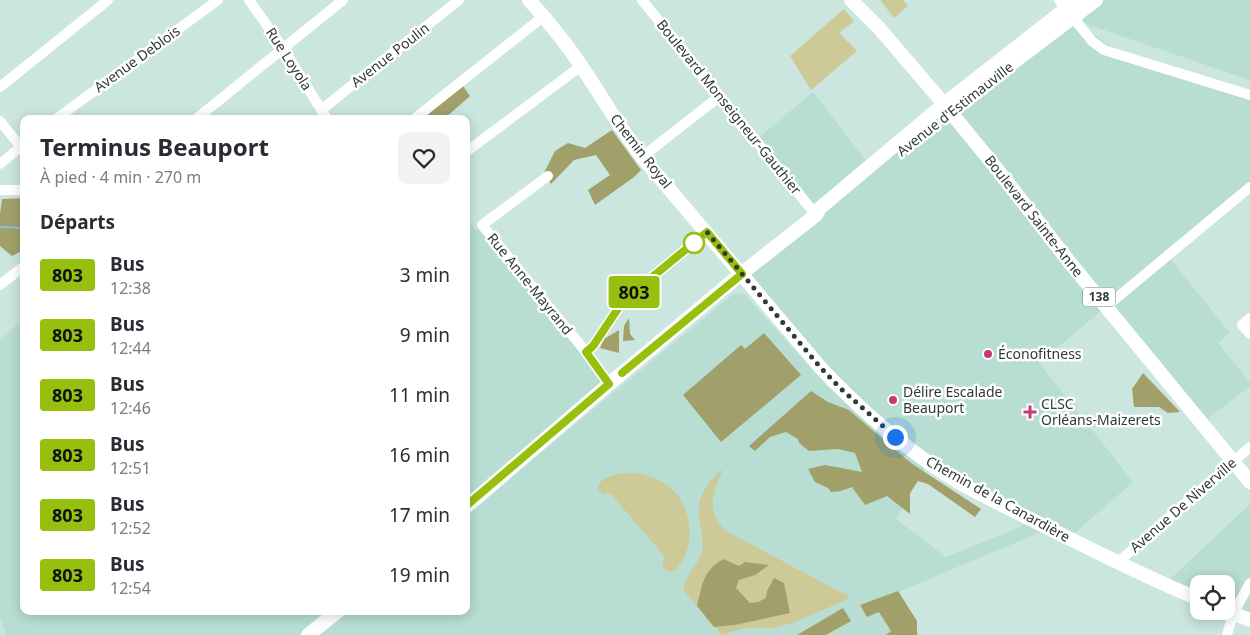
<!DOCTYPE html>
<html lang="fr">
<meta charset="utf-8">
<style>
:root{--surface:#fff;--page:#f2f2f3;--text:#2b2b33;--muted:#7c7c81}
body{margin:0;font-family:"Noto Sans",sans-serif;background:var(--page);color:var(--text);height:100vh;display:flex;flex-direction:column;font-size:19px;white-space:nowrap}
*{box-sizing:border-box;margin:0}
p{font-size:16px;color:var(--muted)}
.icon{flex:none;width:28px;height:28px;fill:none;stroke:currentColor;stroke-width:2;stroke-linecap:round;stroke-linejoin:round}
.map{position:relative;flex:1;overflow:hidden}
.drawer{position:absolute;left:20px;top:115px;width:450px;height:500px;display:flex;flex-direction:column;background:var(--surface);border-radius:10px;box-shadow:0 2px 12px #0003}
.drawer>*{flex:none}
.badge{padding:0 10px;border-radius:4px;font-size:18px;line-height:32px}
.tools{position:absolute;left:1190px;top:575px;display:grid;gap:10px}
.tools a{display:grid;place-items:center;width:45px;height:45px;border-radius:10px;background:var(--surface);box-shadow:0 2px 12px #0003;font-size:25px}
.you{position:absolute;width:25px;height:25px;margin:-12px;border:4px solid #fff;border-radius:50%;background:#1a73e8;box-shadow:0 0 0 8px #1a73e833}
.map>.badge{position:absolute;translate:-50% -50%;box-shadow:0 0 0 2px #fff}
h2{padding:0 20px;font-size:19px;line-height:45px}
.round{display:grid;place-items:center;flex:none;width:52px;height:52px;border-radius:10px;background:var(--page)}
.head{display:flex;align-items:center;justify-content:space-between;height:85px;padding:0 20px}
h1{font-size:24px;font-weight:700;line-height:38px}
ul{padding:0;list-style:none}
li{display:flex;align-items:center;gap:15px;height:60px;padding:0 20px}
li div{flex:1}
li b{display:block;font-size:19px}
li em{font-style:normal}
li .badge{min-width:55px;font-weight:700;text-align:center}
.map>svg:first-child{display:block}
</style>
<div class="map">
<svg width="1250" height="635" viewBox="0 0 1250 635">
<rect width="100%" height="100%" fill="#cae6de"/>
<path fill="#b8ddd2" d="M1102 0H1250V80L1086 24 1081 16Z
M1072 18 1122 55 1250 95V187L1167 255 1230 333 1218 343 1250 383V386L1201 424 1107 306 1039 363 1133 482 1069 538 977 492 881 425 741 274 816 215 756 140 813 92 870 166Z
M466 219 476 230 482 225 609 384 466 506Z
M739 293 745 295 828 387 883 435 925 468 896 519 946 557 1020 527 1025 523 1041 532 898 592 915 631 922 635H320L349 611H466V514L731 296Z
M24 319V611H338L308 635H6L0 617V339Z
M1250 504V620L1226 611V584H1199V599L1164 585Z"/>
<path fill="#cdca97" d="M882 0H903L908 6 894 18 881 1Z
M844 9 854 21 839 33 857 51 811 90 790 56Z
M723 469C718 482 708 500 715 515 717 521 722 526 726 531L844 594H847L848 599 793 623 773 628H744L722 635 684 591C681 579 699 566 702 550 704 538 700 527 699 515 697 495 709 481 723 469Z
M636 473C648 475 658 478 668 486 693 504 698 549 674 571 668 573 664 570 662 564L665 557 610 493 603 494 598 489C598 474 625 473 636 473Z"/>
<path fill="#a2a06a" d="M459 80 470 96 444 119H407Z
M612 130 641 170 634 177 595 205 588 190 610 175 596 155 574 160 551 184 544 173 555 151 568 143 585 148Z
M24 198V250L12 256 0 246V214L2 199Z
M629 318 630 334 635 340 623 341 624 326Z
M619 330V353L600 348 604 339Z
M764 333 801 375 721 442 683 395 741 345 745 349Z
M1143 373 1180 412 1168 413 1159 407H1134L1132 389Z
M811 391 828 402 849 410 911 463 981 509 975 517 928 484 918 481 910 493V514L887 496 865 505 852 487 841 491 831 492 828 488 815 482 808 469 825 465 862 472 855 453 838 449 809 451 799 443 798 439 786 432 770 437 755 451 749 446Z
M723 559 739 566 745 562 769 565 755 575 739 580 736 588 750 603 758 602 766 598 767 591 774 578 784 583 790 613 735 625 714 627 697 606C703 584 702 572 723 559Z
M898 591 917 621V635H886L891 631 879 612 867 617 860 605Z
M843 608 851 621 826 635H797Z"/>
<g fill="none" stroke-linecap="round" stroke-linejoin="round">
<path stroke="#90bce2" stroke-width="2" d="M0 227 24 228"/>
<path stroke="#fff" stroke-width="10" d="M249 0 283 48 327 119
M642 0 816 215
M1059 0 1092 41 1104 50 1250 95
M0 87 108 0
M321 110 459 0
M56 119 218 0
M196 119 343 0
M414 119 544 16
M0 121 24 151
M466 152 581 66
M642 157 720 96
M0 164 24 144
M548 176 482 225 586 352 609 384
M0 190H24
M0 285 24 266
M1107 306 1250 187
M1250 318 1242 325 1250 334
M1117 563 1250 447
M1227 635 1233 614 1250 583"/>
<path stroke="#fff" stroke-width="14" d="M529 0C548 21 566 43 582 67 602 97 620 128 642 157L820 367C852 401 887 433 925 460 958 485 997 502 1034 521 1089 548 1142 576 1199 599
M851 0 879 28 944 104 997 169 1071 264 1250 482
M961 102 1096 0
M466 507 609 384 741 274 816 215 820 208 944 104 1077 0
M1226 611 1250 620
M308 635 338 611"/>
</g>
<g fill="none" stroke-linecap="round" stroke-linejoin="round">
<defs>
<path id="line" d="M466 506 609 384 586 352 593 346 623 301 707 232 742 274 622 373"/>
</defs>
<use href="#line" stroke="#fff" stroke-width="11"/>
<use href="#line" stroke="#97bf0d" stroke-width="8"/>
<path stroke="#2f3a36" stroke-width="5" stroke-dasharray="0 9" d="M694 243 707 232 820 367 839 387 895 437"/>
</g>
<circle fill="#fff" stroke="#97bf0d" stroke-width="2.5" cx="694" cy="243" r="10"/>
<g fill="#c53a70" stroke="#fff" stroke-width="2">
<circle cx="988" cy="354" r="5"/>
<circle cx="893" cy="400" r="5"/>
<path d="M1027.5 404.5h5v5h5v5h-5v5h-5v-5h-5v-5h5z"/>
</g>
<g text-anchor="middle" stroke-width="5" stroke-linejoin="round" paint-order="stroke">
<rect fill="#fff" stroke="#6d7572" stroke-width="1" x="1083" y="287.5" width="32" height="19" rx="4"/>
<g font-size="12" font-weight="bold" fill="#2f3a36">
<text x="1099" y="301">138</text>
</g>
<g font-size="14" fill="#2f3a36" stroke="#fff">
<text transform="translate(390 55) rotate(-38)" y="5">Avenue Poulin</text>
<text transform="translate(137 59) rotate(-36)" y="5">Avenue Deblois</text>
<text transform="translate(289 59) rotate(57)" y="5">Rue Loyola</text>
<text transform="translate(729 107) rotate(51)" y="5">Boulevard Monseigneur-Gauthier</text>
<text transform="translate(955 109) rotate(-38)" y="5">Avenue d'Estimauville</text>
<text transform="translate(641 151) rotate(52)" y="5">Chemin Royal</text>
<text transform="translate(1034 216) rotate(52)" y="5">Boulevard Sainte-Anne</text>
<text transform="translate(530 284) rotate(51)" y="5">Rue Anne-Mayrand</text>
<text transform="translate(998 499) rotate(29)" y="5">Chemin de la Canardière</text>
<text transform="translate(1183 505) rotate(-41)" y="5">Avenue De Niverville</text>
</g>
<g font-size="14" fill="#2f3a36" stroke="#fff" text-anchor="start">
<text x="998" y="359">Éconofitness</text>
<text x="903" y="397">Délire Escalade<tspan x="903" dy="16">Beauport</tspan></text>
<text x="1041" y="409">CLSC<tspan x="1041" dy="16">Orléans-Maizerets</tspan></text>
</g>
</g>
</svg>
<div class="tools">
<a><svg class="icon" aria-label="locate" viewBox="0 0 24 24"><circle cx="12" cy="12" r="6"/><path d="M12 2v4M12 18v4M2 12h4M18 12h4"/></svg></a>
</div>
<div class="you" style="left:895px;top:437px"></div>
<b class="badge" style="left:634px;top:292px;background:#97bf0d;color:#111">803</b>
<section class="drawer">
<div class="head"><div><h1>Terminus Beauport</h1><p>À pied · 4 min · 270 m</p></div><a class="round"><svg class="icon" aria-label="heart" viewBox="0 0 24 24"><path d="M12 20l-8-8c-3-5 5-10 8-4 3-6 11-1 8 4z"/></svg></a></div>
<h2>Départs</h2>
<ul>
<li><span class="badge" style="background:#97bf0d;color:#111">803</span><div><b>Bus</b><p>12:38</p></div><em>3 min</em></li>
<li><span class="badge" style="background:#97bf0d;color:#111">803</span><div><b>Bus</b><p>12:44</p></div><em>9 min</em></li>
<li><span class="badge" style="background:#97bf0d;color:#111">803</span><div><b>Bus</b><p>12:46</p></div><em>11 min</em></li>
<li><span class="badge" style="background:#97bf0d;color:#111">803</span><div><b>Bus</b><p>12:51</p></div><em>16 min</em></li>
<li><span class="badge" style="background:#97bf0d;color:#111">803</span><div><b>Bus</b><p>12:52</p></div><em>17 min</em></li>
<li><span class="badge" style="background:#97bf0d;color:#111">803</span><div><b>Bus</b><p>12:54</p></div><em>19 min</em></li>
</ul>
</section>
</div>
